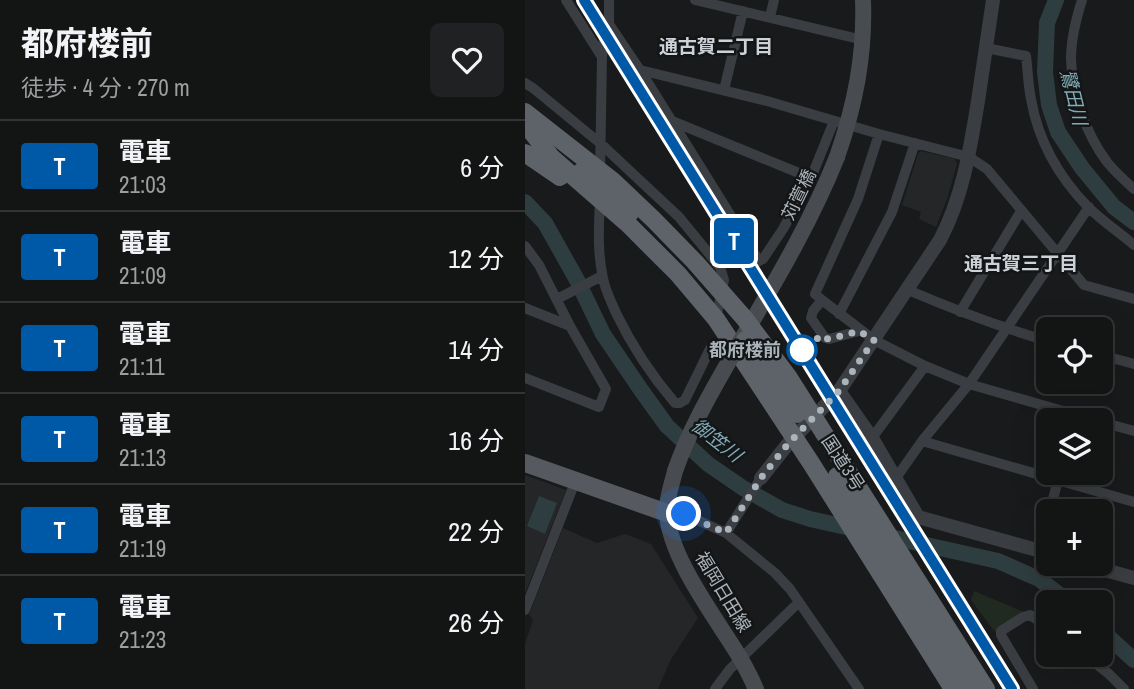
<!DOCTYPE html>
<html lang="ja">
<meta charset="utf-8">
<style>
:root{--surface:#131414;--page:#202122;--text:#f1f3f6;--muted:#9d9ea0;--line:#323334}
body{margin:0;font-family:"Archivo Narrow","Noto Sans JP",sans-serif;background:var(--page);color:var(--text);height:100vh;display:flex;flex-direction:column;font-size:26px;white-space:nowrap}
*{box-sizing:border-box;margin:0}
p{font-size:23px;color:var(--muted)}
.icon{flex:none;width:38px;height:38px;fill:none;stroke:currentColor;stroke-width:2;stroke-linecap:round;stroke-linejoin:round}
.map{position:relative;flex:1;overflow:hidden}
.sheet{display:flex;flex-direction:column;background:var(--surface);width:525px}
.sheet>*{flex:none}
.badge{padding:0 14px;border-radius:5px;font-size:24px;line-height:46px}
.tools{position:absolute;left:511px;top:317px;display:grid;gap:14px}
.tools a{display:grid;place-items:center;width:77px;height:77px;border-radius:10px;background:var(--surface);box-shadow:0 7px 28px #0002,0 0 0 2px var(--line);font-size:35px}
.you{position:absolute;width:35px;height:35px;margin:-18px;border:5px solid #fff;border-radius:50%;background:#1a73e8;box-shadow:0 0 0 10px #1a73e833}
.map>.badge{position:absolute;translate:-50% -50%;box-shadow:0 0 0 4px #fff}
.round{display:grid;place-items:center;flex:none;width:74px;height:74px;border-radius:10px;background:var(--page)}
.overview{display:flex;align-items:center;justify-content:space-between;height:119px;padding:0 21px}
h1{font-size:33px;font-weight:700;line-height:52px}
ul{padding:0;list-style:none}
li{display:flex;align-items:center;gap:21px;height:91px;padding:0 21px;border-top:2px solid var(--line)}
li div{flex:1}
li b{display:block;font-size:26px}
li em{font-style:normal}
li .badge{min-width:77px;font-weight:700;text-align:center}
main{display:flex;flex:1;min-height:0}
.map>svg:first-child{display:block}
</style>
<main>
<section class="sheet">
<div class="overview"><div><h1>都府楼前</h1><p>徒歩 · 4 分 · 270 m</p></div><a class="round"><svg class="icon" aria-label="heart" viewBox="0 0 24 24"><path d="M12 20l-8-8c-3-5 5-10 8-4 3-6 11-1 8 4z"/></svg></a></div>
<ul>
<li><span class="badge" style="background:#0059a6;color:#fff">T</span><div><b>電車</b><p>21:03</p></div><em>6 分</em></li>
<li><span class="badge" style="background:#0059a6;color:#fff">T</span><div><b>電車</b><p>21:09</p></div><em>12 分</em></li>
<li><span class="badge" style="background:#0059a6;color:#fff">T</span><div><b>電車</b><p>21:11</p></div><em>14 分</em></li>
<li><span class="badge" style="background:#0059a6;color:#fff">T</span><div><b>電車</b><p>21:13</p></div><em>16 分</em></li>
<li><span class="badge" style="background:#0059a6;color:#fff">T</span><div><b>電車</b><p>21:19</p></div><em>22 分</em></li>
<li><span class="badge" style="background:#0059a6;color:#fff">T</span><div><b>電車</b><p>21:23</p></div><em>26 分</em></li>
</ul>
</section>
<div class="map">
<svg width="609" height="689" viewBox="0 0 609 689">
<rect width="100%" height="100%" fill="#191a1b"/>
<path fill="#252628" d="M396 151 430 159 432 164 422 199 411 227 394 219 396 212 377 205 393 154Z
M0 475 41 490 0 594Z
M38 528 72 543 100 534 126 544 173 618 145 661 133 689H0V644L8 620 4 615Z"/>
<path fill="#212a21" d="M449 591 499 612 470 632 446 600Z"/>
<path fill="#2e3d40" d="M14 496 32 503 20 534 2 526Z"/>
<g fill="none" stroke-linecap="round" stroke-linejoin="round">
<path stroke="#2e3d40" stroke-width="16" d="M531 0 522 23 520 72 524 105 533 132 557 168 589 207 609 222
M0 202 20 223 52 280 78 334 116 390 142 426 183 464 218 488 257 510 285 519 473 561 514 579 544 602
M576 630 609 660"/>
<path stroke="#3a3d41" stroke-width="10" d="M41 0 77 57
M170 0 338 40
M557 0C551 19 546 39 546 59 547 94 561 134 582 162 590 172 600 181 609 189
M245 17 249 0
M84 24 115 70 234 261 238 259 258 229 286 178 309 121
M461 48 501 56C503 71 503 85 506 99 513 140 534 177 563 207 577 221 594 232 609 245
M115 70 242 101 354 134 444 157 462 169 559 285 609 299
M0 83 8 88 76 144 154 217 195 267 199 280 191 319
M199 90 218 11
M147 121 286 178
M75 174 77 57 79 39 84 24V0
M75 197C74 223 72 252 78 278 80 290 86 301 91 313 107 346 126 375 150 403H155L160 400 185 349
M0 246 14 265 45 326 81 389 74 407 0 378
M383 290C430 310 474 327 523 341
M32 299 77 276
M297 300 290 294 333 199 354 134
M0 308 45 326
M435 312 496 211
M314 314 367 212 390 143
M334 331 304 339 300 338 286 318 288 311 297 300 349 340 400 366 444 384 569 420
M576 355 609 364
M576 422 609 431
M347 438 400 366
M397 441 609 502
M371 478 397 441 444 384 564 207
M525 511 535 472
M142 513 159 514 201 533 250 573 265 589 334 689
M201 533 236 478
M515 551 523 517
M0 610 50 482
M559 654 584 674 599 689
M190 689 205 669 274 602
M508 689 476 635V631L498 617 505 615 523 627"/>
<path stroke="#3a3d41" stroke-width="14" d="M314 391 347 438 393 517 523 553
M236 478 262 445 314 391 415 240C438 196 445 150 453 101 458 67 463 34 468 0
M558 564 609 578"/>
<path stroke="#484c51" stroke-width="16" d="M312 157C330 105 340 56 338 0
M150 471C147 484 141 499 142 513 144 557 191 618 214 656 220 666 226 678 231 689"/>
<path stroke="#565a60" stroke-width="18" d="M0 463 142 513"/>
<path stroke="#5e6369" stroke-width="18" d="M0 123 26 157 103 224 153 274 191 319 286 463 428 689
M0 153 35 177"/>
<path stroke="#4d5156" stroke-width="2.5" stroke-dasharray="9 7" stroke-linecap="butt" d="M59 0 487 689"/>
<path stroke="#484c51" stroke-width="16" d="M150 471C166 425 191 384 215 342 250 282 286 222 312 157"/>
<path stroke="#5e6369" stroke-width="18" d="M0 112 88 181 129 220 170 262 220 319 264 378 461 689
M57 171 105 213
M220 340 272 414
M312 476 446 689"/>
</g>
<g fill="none" stroke-linecap="round" stroke-linejoin="round">
<defs>
<path id="line" d="M59 0 487 689"/>
</defs>
<use href="#line" stroke="#fff" stroke-width="16"/>
<use href="#line" stroke="#0059a6" stroke-width="10"/>
<path stroke="#abb4bb" stroke-width="7" stroke-dasharray="0 12.6" d="M159 514 201 533 236 478 262 445 314 391 349 340 334 331 304 339 300 338 297 335 277 350"/>
</g>
<circle fill="#fff" stroke="#0059a6" stroke-width="3.5" cx="277" cy="350" r="14"/>
<g text-anchor="middle" stroke-width="5" stroke-linejoin="round" paint-order="stroke">
<g font-size="18" fill="#abb4bb" stroke="#141516">
<text transform="translate(274 195) rotate(-64)" y="6">苅萱橋</text>
<text transform="translate(318 463) rotate(57)" y="6">国道3号</text>
<text transform="translate(198 592) rotate(59)" y="6">福岡日田線</text>
</g>
<g font-size="18" font-weight="bold" fill="#abb4bb" stroke="#141516" text-anchor="end">
<text x="256" y="356">都府楼前</text>
</g>
<g font-size="19" font-weight="bold" fill="#ccd2d7" stroke="#141516">
<text x="191" y="53">通古賀二丁目</text>
<text x="496" y="270">通古賀三丁目</text>
</g>
<g font-size="19" font-style="italic" fill="#81acb7" stroke="#141516">
<text transform="translate(549 97) rotate(76)" y="7">鷺田川</text>
<text transform="translate(192 440) rotate(38)" y="7">御笠川</text>
</g>
</g>
</svg>
<div class="tools">
<a><svg class="icon" aria-label="locate" viewBox="0 0 24 24"><circle cx="12" cy="12" r="6"/><path d="M12 2v4M12 18v4M2 12h4M18 12h4"/></svg></a>
<a><svg class="icon" aria-label="layers" viewBox="0 0 24 24"><path d="M12 4l9 5-9 5-9-5zM3 14l9 5 9-5"/></svg></a>
<a>+</a>
<a>−</a>
</div>
<div class="you" style="left:159px;top:514px"></div>
<b class="badge" style="left:209px;top:241px;background:#0059a6;color:#fff">T</b>
</div>
</main>
